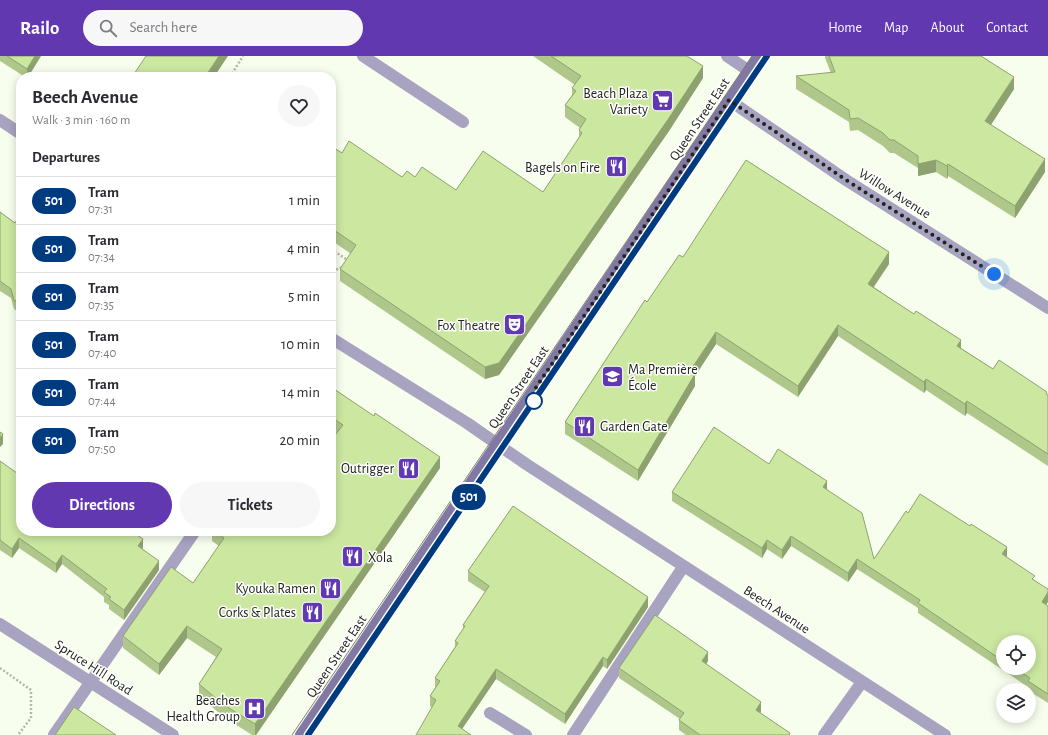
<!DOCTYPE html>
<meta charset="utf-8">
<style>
:root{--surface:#fff;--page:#f7f7f7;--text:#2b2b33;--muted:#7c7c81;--line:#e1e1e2;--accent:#6138b0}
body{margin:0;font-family:"Alegreya Sans",sans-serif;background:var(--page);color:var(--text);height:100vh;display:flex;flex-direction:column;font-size:15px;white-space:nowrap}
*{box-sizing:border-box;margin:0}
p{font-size:13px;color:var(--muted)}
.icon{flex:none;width:22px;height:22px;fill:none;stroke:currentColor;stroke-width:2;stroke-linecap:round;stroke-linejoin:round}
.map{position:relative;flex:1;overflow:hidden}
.drawer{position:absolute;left:16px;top:16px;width:320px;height:464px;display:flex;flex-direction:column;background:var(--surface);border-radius:16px;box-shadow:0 2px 10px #0003}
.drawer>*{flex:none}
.badge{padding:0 8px;border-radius:13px;font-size:14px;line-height:26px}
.buttons{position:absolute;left:996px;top:579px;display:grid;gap:8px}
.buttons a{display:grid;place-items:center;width:40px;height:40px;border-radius:50%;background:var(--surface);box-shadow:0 2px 10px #0003;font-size:20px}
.you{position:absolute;width:20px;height:20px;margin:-10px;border:3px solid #fff;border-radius:50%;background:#1a73e8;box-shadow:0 0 0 6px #1a73e833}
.map>.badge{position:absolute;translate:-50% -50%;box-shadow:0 0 0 2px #fff}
h2{padding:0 16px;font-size:15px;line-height:36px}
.round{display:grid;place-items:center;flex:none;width:42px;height:42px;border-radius:21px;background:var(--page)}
.headline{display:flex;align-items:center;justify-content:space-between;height:68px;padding:0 16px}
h1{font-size:19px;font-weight:700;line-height:30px}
.action{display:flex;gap:8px;margin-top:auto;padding:8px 16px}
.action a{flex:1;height:46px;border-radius:24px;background:var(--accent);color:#fff;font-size:16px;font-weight:700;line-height:46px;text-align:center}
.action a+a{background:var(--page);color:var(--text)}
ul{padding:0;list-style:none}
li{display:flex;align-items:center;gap:12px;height:48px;padding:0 16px;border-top:1px solid var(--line)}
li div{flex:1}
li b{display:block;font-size:15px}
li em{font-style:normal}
li .badge{min-width:44px;font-weight:700;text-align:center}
header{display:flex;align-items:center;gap:24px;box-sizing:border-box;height:56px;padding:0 20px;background:var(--accent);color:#fff}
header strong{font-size:19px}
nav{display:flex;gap:22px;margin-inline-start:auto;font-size:14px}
.search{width:280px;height:36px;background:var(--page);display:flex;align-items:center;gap:10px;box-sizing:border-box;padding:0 14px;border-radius:22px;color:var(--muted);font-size:15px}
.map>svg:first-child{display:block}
</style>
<header>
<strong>Railo</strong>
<div class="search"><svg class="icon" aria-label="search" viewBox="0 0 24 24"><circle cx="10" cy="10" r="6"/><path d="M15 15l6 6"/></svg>Search here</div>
<nav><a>Home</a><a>Map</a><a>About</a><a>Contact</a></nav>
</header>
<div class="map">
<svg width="1048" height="679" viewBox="0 0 1048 679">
<rect width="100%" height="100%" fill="#f8feee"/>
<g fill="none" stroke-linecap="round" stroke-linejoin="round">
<path stroke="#b3b7ab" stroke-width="2.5" stroke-dasharray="2 2" stroke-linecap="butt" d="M230 21 243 0
M331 193 349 205
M331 219 333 215 345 210
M0 612 31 634V662L18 679"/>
<path stroke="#a8a3c1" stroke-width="12" d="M363 0 463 66
M490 657 526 679
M54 679 195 475
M573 679 683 511"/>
<path stroke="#a8a3c1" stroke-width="12" d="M727 0 749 15
M729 44 846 124 1048 252
M0 64 21 78
M331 282 467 367 526 408 945 679
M0 568 173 679
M824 679 862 626"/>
<path stroke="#8178a4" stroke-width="12" d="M301 679 759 0"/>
<path stroke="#7f8278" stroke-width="1" d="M292 679 752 0
M308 679 767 0"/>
</g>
<path fill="#afc78a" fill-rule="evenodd" d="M0 0H41L28 21H25L0 5Z
M533 0H687L703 22 669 75 499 319 485 323 340 225V213L351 198 331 184V90L342 97 402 121H415L456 134 543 136 579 82V74L580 72 565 61V49L572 39V32L575 29Z
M825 0H981L1014 33 991 69 1045 116 1015 162 948 120 947 123 936 116 918 120V112L894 97H890L883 90 858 74 850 75 849 66 796 33V20L831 17 825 2Z
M0 156 15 167 21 164V258L14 253 11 242 0 235Z
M683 201 889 208 874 231 961 292 993 313 1048 339V410L967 357 965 360 926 334 924 337 838 280 798 341 716 288 695 320V330L638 425 565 378V366L647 246Z
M331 331 440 412 256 679H252L224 661 199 640V628L216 601 187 582 159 619 123 592V580L193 527 219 490 212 485V475H331L337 377 331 373Z
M0 405 21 475 143 493 159 514 124 564 109 553V549L104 546V541L62 508 56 517 19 492 12 502 0 494Z
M769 408 827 434 874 503 908 457 1007 501 1035 525 1048 546 1046 549 1048 550V647L1029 635V634H1028V631L918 557V552L857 513 848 526 791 490 782 503 767 493 762 502 672 445V436ZM1003 586 1029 612H1003Z
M468 515 648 551 607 613 603 610 565 668 496 623 462 673 430 650V640L435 632V622L455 591V585L463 573V569L485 536 468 525Z
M708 605 706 608 761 656 760 657 790 679H686L679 674V664L680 663 619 622V612Z"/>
<path fill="#8ea270" d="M35 0H41L28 21H27V13Z
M219 0H228L214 21H205Z
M703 10V22L669 75 499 319 485 323V311Z
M1014 21V33L985 78V65Z
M1045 103V116L1015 162V150Z
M936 104V116L918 120V108Z
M948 108V120L947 123V110Z
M889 196V208L868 239V228Z
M838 269V280L798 341V330Z
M716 276V288L695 320V330L638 425V414L690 315Z
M961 284V296L957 290Z
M926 323V334L924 337V326Z
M967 345V357L965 360V348Z
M3 378V388L0 391V382Z
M440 401V412L256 679H255V668Z
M827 425V435L823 431Z
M791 480V490L782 503V494Z
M19 482V492L12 502V493Z
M143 483V493L138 490Z
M767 484V493L762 502V492Z
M1007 491V501L1002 498Z
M62 499V508L56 517V508Z
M857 503V513L848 526V517Z
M159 505V514L124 564V554Z
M1048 536V546L1042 555V546Z
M648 541V551L607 613V604Z
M187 570V582L159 619V608Z
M708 596V605L702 615V605Z
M603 601V610L565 668V658Z
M496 613V623L458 679V670Z
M761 646V656L756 663V654Z"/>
<path fill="#cbe7a0" stroke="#8ea270" d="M7 0H35L27 13Z
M146 0H219L205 21H132Z
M551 0H687L703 10 669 62 499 307 485 311 340 213 356 189 331 172V90L342 97 349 85 402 121 407 115 415 121 422 111 456 134 483 95 543 136 582 77 579 74 586 63 565 49 576 35 572 32 581 20Z
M829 0H981L1014 21 985 65 1045 103 1015 150 948 108 947 110 936 104 918 108V100L894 84H890L883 77 858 62 850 63 849 54 796 20 835 16Z
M746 104 889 196 868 228 914 258 916 255 961 284 957 290 993 313 999 304 1047 336 1046 338 1048 339V398L967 345 965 348 926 323 924 326 838 269 798 330 716 276 690 315 695 318 638 414 565 366 645 244 647 246 679 199 683 201Z
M0 156 15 167 18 162 21 164V248L14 244 11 233 0 225Z
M331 331 374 360 375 357 440 401 255 668 224 649 199 628 222 593 187 570 159 608 123 580 171 511 193 527 224 482 214 475H331V384L343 369 331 361Z
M714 371 769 408 778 393 827 425 823 431 862 457 874 503 906 455 908 457 920 438 970 470 971 468 1007 491 1002 498 1035 520 1032 523 1048 533V536L1042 546 1048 550V638L1028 625 1030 622 1014 612H1029V586H1003V605L918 547 920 544 857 503 848 517 791 480 782 494 767 484 762 492 672 436Z
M0 376 3 378 0 382Z
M0 405 21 420V475H131L143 483 138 490 159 505 124 554 109 543 111 541 104 536 107 533 62 499 56 508 19 482 12 493 0 484Z
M513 450 648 541 607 604 603 601 565 658 496 613 458 670 471 679H416L436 644 430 640 440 625 435 622 458 587 455 585 465 570 463 569 489 530 468 515Z
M655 559 708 596 702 605 761 646 756 654 790 677 789 679H700L679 664 684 657 619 612Z
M74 651 116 679H55Z"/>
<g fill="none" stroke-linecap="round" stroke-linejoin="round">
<defs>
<path id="line" d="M308 679 767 0"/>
</defs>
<use href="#line" stroke="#fff" stroke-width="9"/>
<use href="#line" stroke="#003b80" stroke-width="6"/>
<path stroke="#22241e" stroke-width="4" stroke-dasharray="0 7.2" d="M534 345 533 336 729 44 846 124 994 218"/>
</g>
<defs>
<symbol id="supermarket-square" viewBox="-11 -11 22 22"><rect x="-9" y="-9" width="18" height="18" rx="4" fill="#6138b0" stroke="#fff"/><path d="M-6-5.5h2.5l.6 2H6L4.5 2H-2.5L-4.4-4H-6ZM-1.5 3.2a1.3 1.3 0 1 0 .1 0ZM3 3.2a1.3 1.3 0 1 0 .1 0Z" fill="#fff"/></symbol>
<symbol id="restaurant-square" viewBox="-11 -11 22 22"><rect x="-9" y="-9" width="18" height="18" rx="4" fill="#6138b0" stroke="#fff"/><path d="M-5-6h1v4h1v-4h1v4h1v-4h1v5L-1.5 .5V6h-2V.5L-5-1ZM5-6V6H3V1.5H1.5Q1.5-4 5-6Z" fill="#fff"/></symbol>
<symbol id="theatre-square" viewBox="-11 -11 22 22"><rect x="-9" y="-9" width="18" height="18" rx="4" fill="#6138b0" stroke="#fff"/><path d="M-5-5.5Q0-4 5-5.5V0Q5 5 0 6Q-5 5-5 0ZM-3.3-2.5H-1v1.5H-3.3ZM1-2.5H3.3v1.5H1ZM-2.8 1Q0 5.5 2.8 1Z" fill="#fff"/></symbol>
<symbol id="school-square" viewBox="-11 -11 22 22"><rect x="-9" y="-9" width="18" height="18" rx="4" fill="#6138b0" stroke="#fff"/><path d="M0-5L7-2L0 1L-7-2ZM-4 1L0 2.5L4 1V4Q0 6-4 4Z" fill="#fff"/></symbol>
<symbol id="hospital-square" viewBox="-11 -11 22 22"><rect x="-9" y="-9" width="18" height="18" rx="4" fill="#6138b0" stroke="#fff"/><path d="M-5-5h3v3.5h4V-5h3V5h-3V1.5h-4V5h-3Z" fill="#fff"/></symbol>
</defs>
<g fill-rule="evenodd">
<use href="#supermarket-square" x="650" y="32" width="25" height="25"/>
<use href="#restaurant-square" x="604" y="98" width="25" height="25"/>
<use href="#theatre-square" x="502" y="256" width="25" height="25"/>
<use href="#school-square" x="600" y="308" width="25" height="25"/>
<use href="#restaurant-square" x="572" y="358" width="25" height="25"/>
<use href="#restaurant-square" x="396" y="400" width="25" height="25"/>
<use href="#restaurant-square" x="340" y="488" width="25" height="25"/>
<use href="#restaurant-square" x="318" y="520" width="25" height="25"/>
<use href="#restaurant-square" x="300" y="544" width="25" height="25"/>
<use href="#hospital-square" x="242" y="640" width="25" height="25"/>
</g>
<circle fill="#fff" stroke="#003b80" stroke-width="2" cx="534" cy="345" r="8"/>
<g text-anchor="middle" stroke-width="3" stroke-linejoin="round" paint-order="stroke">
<g font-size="14" fill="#22241e" stroke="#fff" text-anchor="end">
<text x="648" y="42">Beach Plaza<tspan x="648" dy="16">Variety</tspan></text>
<text x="600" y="116">Bagels on Fire</text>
<text x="500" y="274">Fox Theatre</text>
<text x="628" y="318" text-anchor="start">Ma Première<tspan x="628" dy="16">École</tspan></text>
<text x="600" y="375" text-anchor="start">Garden Gate</text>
<text x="394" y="417">Outrigger</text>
<text x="368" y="506" text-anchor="start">Xola</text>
<text x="316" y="537">Kyouka Ramen</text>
<text x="296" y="561">Corks &amp; Plates</text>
<text x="240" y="649">Beaches<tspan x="240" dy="16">Health Group</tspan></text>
</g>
<g font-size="14" fill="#22241e" stroke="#fff">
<text transform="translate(699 63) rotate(-56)" y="5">Queen Street East</text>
<text transform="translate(895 137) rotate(32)" y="5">Willow Avenue</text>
<text transform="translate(518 331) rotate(-56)" y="5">Queen Street East</text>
<text transform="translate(777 553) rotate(33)" y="5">Beech Avenue</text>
<text transform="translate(336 600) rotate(-56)" y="5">Queen Street East</text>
<text transform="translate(94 611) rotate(33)" y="5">Spruce Hill Road</text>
</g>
</g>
</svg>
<div class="buttons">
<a><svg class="icon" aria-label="locate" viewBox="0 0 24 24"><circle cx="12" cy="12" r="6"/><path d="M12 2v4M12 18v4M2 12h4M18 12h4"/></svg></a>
<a><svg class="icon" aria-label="layers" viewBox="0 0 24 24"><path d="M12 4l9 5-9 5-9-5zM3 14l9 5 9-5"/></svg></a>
</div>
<div class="you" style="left:994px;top:218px"></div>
<b class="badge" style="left:469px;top:441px;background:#003b80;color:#fff">501</b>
<section class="drawer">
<div class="headline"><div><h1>Beech Avenue</h1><p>Walk · 3 min · 160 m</p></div><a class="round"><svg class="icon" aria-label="heart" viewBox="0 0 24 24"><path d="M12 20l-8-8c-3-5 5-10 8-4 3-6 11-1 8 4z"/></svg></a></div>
<h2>Departures</h2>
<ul>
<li><span class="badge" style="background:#003b80;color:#fff">501</span><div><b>Tram</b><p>07:31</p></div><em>1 min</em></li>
<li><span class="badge" style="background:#003b80;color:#fff">501</span><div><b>Tram</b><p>07:34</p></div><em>4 min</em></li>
<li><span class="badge" style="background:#003b80;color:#fff">501</span><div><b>Tram</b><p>07:35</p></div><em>5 min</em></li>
<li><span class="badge" style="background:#003b80;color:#fff">501</span><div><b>Tram</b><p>07:40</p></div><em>10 min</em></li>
<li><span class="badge" style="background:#003b80;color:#fff">501</span><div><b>Tram</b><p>07:44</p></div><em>14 min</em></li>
<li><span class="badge" style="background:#003b80;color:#fff">501</span><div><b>Tram</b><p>07:50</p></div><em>20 min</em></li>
</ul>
<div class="action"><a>Directions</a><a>Tickets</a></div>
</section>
</div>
